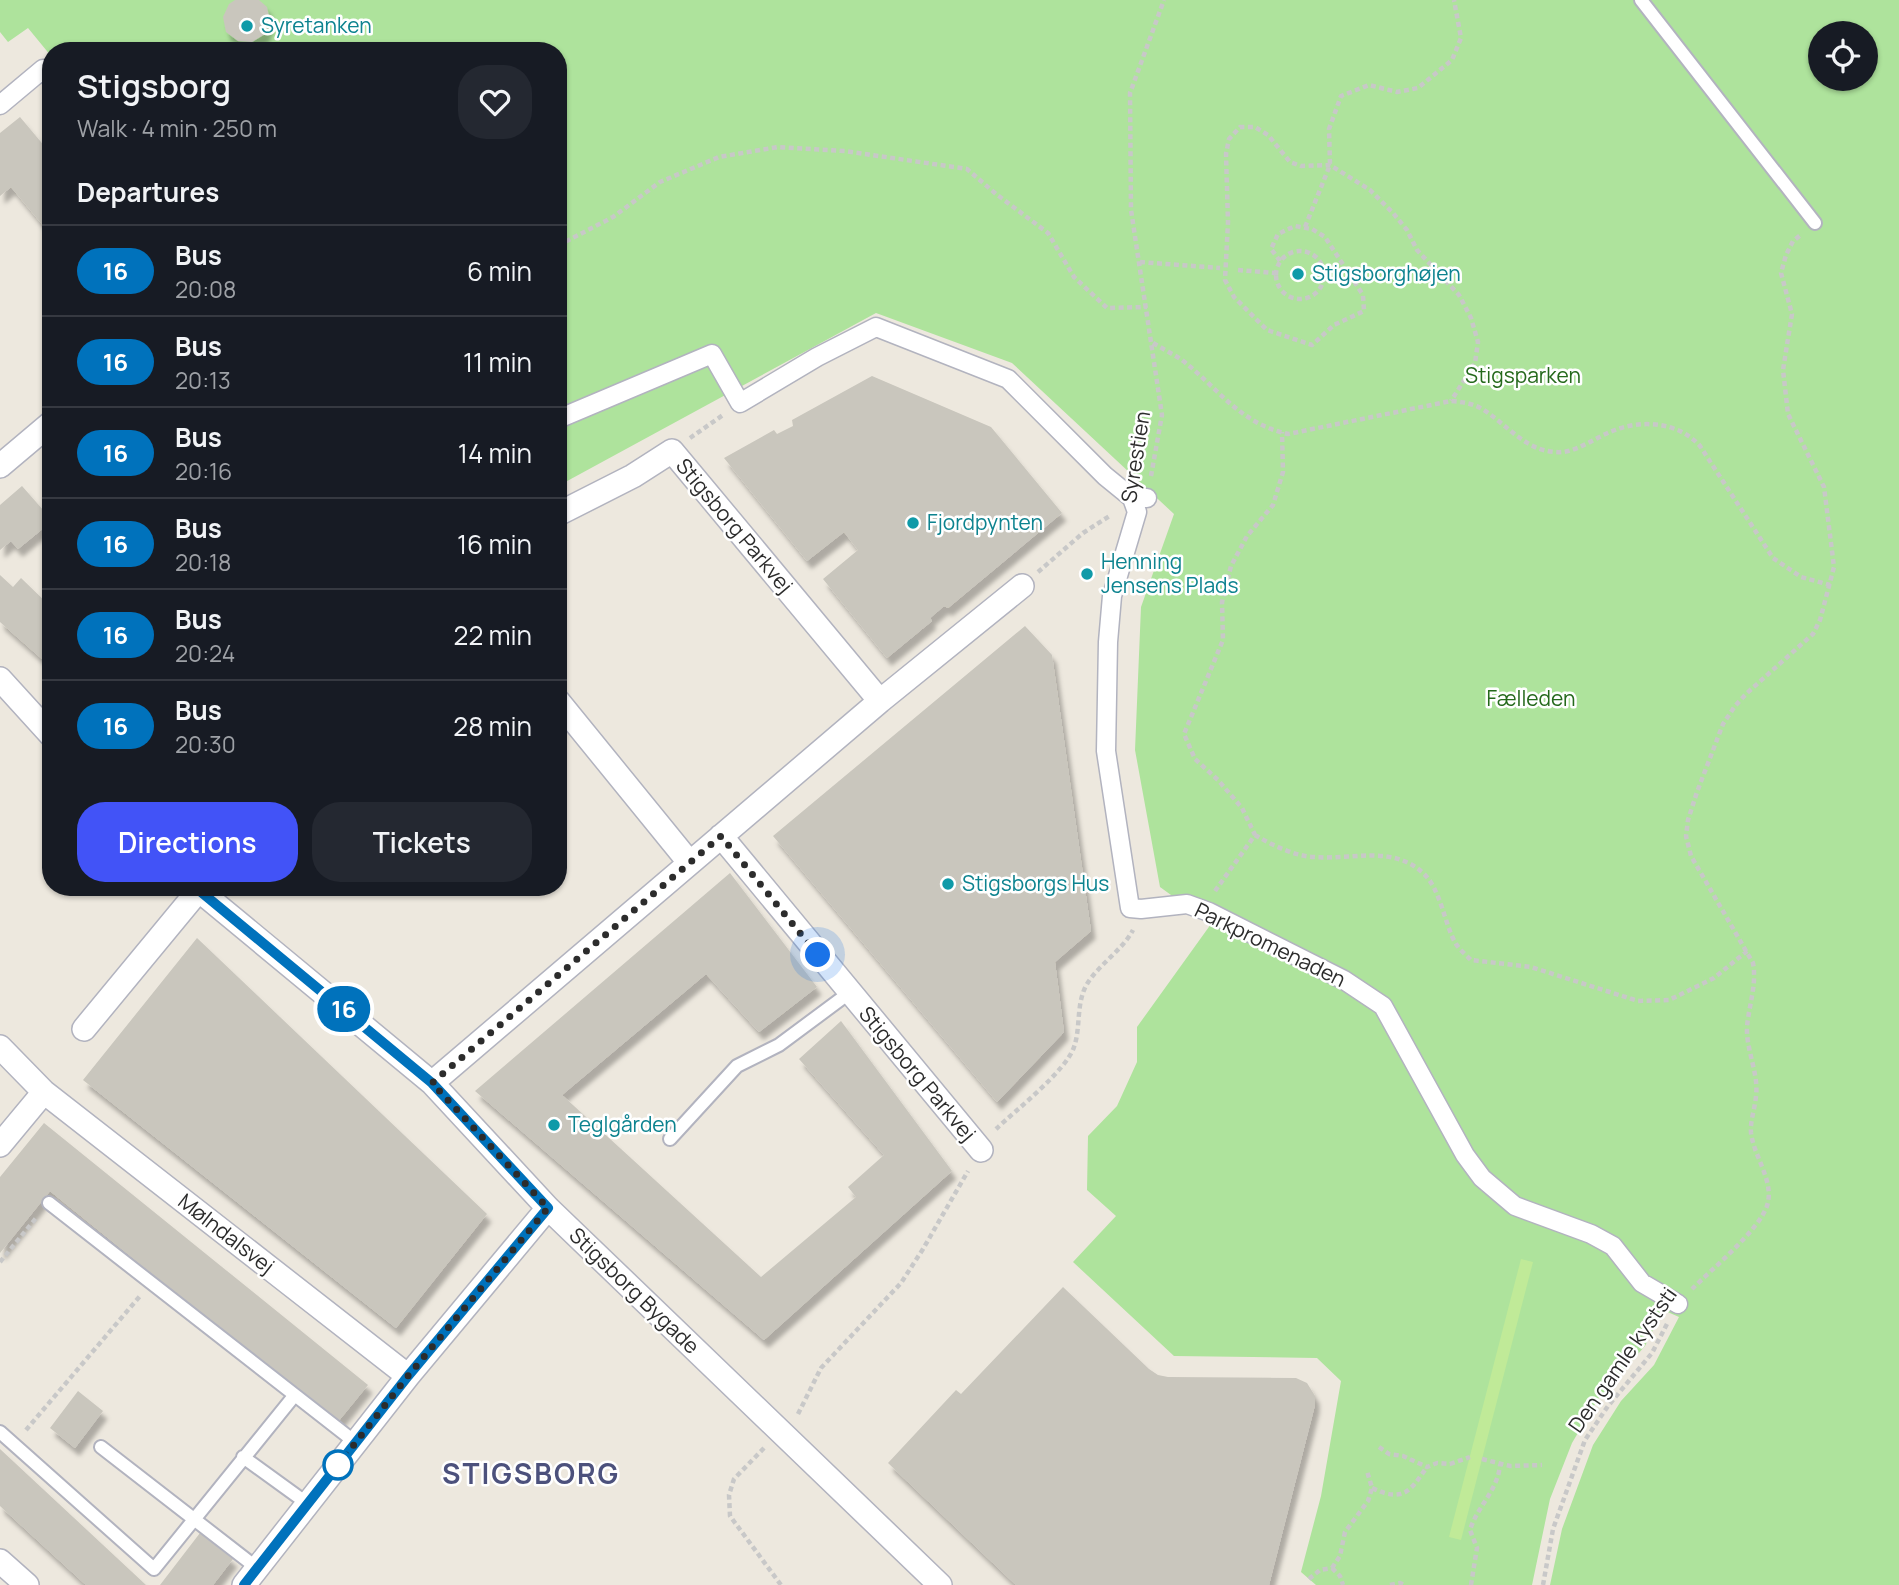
<!DOCTYPE html>
<meta charset="utf-8">
<style>
:root{--surface:#171b24;--page:#242831;--text:#f1f3f6;--muted:#9ea1a6;--line:#363941;--accent:#4253f7}
body{margin:0;font-family:Manrope,sans-serif;background:var(--page);color:var(--text);height:100vh;display:flex;flex-direction:column;font-size:26px;white-space:nowrap}
*{box-sizing:border-box;margin:0}
p{font-size:23px;color:var(--muted)}
.icon{flex:none;width:38px;height:38px;fill:none;stroke:currentColor;stroke-width:2;stroke-linecap:round;stroke-linejoin:round}
.map{position:relative;flex:1;overflow:hidden}
.side{position:absolute;left:42px;top:42px;width:525px;height:854px;display:flex;flex-direction:column;background:var(--surface);border-radius:28px;box-shadow:0 2px 5px #0004}
.side>*{flex:none}
.badge{padding:0 14px;border-radius:23px;font-size:24px;line-height:46px}
.controls{position:absolute;left:1808px;top:21px;display:grid;gap:14px}
.controls a{display:grid;place-items:center;width:70px;height:70px;border-radius:50%;background:var(--surface);box-shadow:0 2px 5px #0004;font-size:35px}
.you{position:absolute;width:35px;height:35px;margin:-18px;border:5px solid #fff;border-radius:50%;background:#1a73e8;box-shadow:0 0 0 10px #1a73e833}
.map>.badge{position:absolute;translate:-50% -50%;box-shadow:0 0 0 4px #fff}
h2{padding:0 35px;font-size:26px;line-height:63px}
.round{display:grid;place-items:center;flex:none;width:74px;height:74px;border-radius:28px;background:var(--page)}
.head{display:flex;align-items:center;justify-content:space-between;height:119px;padding:0 35px}
h1{font-size:33px;font-weight:600;line-height:52px}
.button{display:flex;gap:14px;margin-top:auto;padding:14px 35px}
.button a{flex:1;height:80px;border-radius:28px;background:var(--accent);color:#fff;font-size:28px;font-weight:600;line-height:80px;text-align:center}
.button a+a{background:var(--page);color:var(--text)}
ul{padding:0;list-style:none}
li{display:flex;align-items:center;gap:21px;height:91px;padding:0 35px;border-top:2px solid var(--line)}
li div{flex:1}
li b{display:block;font-size:26px}
li em{font-style:normal}
li .badge{min-width:77px;font-weight:700;text-align:center}
.map>svg:first-child{display:block}
</style>
<div class="map">
<svg width="1899" height="1585" viewBox="0 0 1899 1585">
<defs>
<filter id="shadow"><feDropShadow dx="4.5" dy="8" stdDeviation="2" flood-color="#0004"/></filter>
</defs>
<rect width="100%" height="100%" fill="#ede8de"/>
<path fill="#aee39c" fill-rule="evenodd" d="M0 0H1899V1585H1550L1562 1529 1593 1445 1621 1401 1654 1365 1679 1317 1663 1310 1645 1346 1598 1399 1572 1443 1550 1499 1532 1585H1316L1301 1572 1321 1496 1341 1381 1317 1358 1174 1356 1073 1262 1116 1216 1087 1190 1088 1136 1117 1106 1137 1062V1027L1211 924 1160 887 1135 750 1141 607 1174 514 1012 363 876 313 558 486V51H51V56L28 28 8 42 0 32ZM1820 33H1866V79H1820Z"/>
<path fill="#c0ea98" d="M1521 1259 1533 1262 1461 1540 1449 1537Z"/>
<path fill="#c9c6bd" filter="url(#shadow)" d="M235 0H259L267 7 270 21 265 34 252 42 238 41 226 32 223 17 229 4Z
M20 117 51 154V235L11 187 0 196V133Z
M872 376 991 427 1062 513 948 608 944 606 930 618 932 621 887 658 823 579 858 550 844 532 807 561 724 458 774 430 777 434 793 426 792 420Z
M22 486 51 519V522L18 549 11 541 0 550V505Z
M0 575 13 587 21 578 51 607V667L0 622Z
M1025 626 1052 655 1091 931 1055 962 1064 1032 997 1102 773 836Z
M730 873 817 987 759 1032 706 974 562 1095 761 1277 856 1197 848 1187 884 1155 799 1059 841 1021 952 1171 764 1340 475 1091Z
M197 938 487 1214 396 1328 83 1080Z
M44 1123 368 1385 337 1423 50 1191 0 1253V1177Z
M1063 1287 1149 1369 1158 1375 1168 1377 1296 1378 1307 1383 1315 1396V1405L1269 1585H1016L888 1463 956 1390 961 1394Z
M78 1391 103 1411 75 1448 50 1428Z
M0 1449 146 1585H86L0 1506Z
M200 1533 233 1559 213 1585H160Z"/>
<g fill="none" stroke-linecap="round" stroke-linejoin="round">
<defs>
<path id="service" d="M1641 0 1815 223
M670 1139 737 1066 779 1045 849 993
M49 1203 355 1442
M0 1432 154 1569 294 1396
M101 1447 257 1568
M243 1457 308 1504"/>
<path id="pedestrian" d="M0 105 43 69 51 79
M558 419 712 354 740 403 817 357 876 327 1008 379 1105 476 1132 498H1147
M1132 498 1137 512 1112 596 1108 642 1106 751 1130 908 1141 909 1187 904 1209 912 1344 980 1383 1006 1465 1155 1482 1178 1515 1206 1591 1234 1613 1246 1642 1283 1678 1304"/>
<path id="minor" d="M0 466 51 423
M558 514 633 476 672 451 880 701
M0 679 51 735
M558 701 689 862
M721 836 981 1150
M195 887 432 1083 548 1208 940 1585
M84 1029 198 891
M0 1047 44 1092
M432 1083 880 701 1022 586
M0 1145 44 1092 408 1376
M0 1561 27 1585
M244 1585 408 1376 548 1208"/>
</defs>
<use href="#service" stroke="#b2b3bf" stroke-width="16"/>
<use href="#pedestrian" stroke="#b2b3bf" stroke-width="21"/>
<use href="#minor" stroke="#b2b3bf" stroke-width="26"/>
<path stroke="#c8c8c8" stroke-width="4.5" stroke-dasharray="5 3.5" stroke-linecap="butt" d="M1305 227 1330 165 1329 129 1341 96 1369 85 1397 92 1418 88 1452 60 1461 38 1454 0
M558 243 561 244 613 217 660 182 719 157 778 147 845 151 967 169 996 194 1048 233 1074 277 1107 308 1147 307
M1276 275a24 24 0 1 1 48 0a24 24 0 1 1-48 0Z
M1280 261 1271 249 1278 234 1295 226 1312 229 1325 237 1363 295 1364 311 1334 325 1312 345 1267 330 1234 297 1225 280 1228 222 1226 154 1229 139 1240 127H1255L1268 135 1290 162 1301 166 1330 165 1370 190 1393 213 1407 230 1417 250 1459 295 1471 318 1478 342 1475 363 1451 401
M1140 262 1220 268
M1238 270 1275 273
M1153 343C1163 349 1173 354 1182 360 1219 389 1239 423 1288 434L1451 401C1462 402 1472 403 1482 409 1507 424 1524 450 1555 452 1574 454 1593 439 1610 432 1639 419 1678 421 1700 446L1773 558 1801 577 1830 585
M690 438 723 415
M1151 476 1162 415 1131 210 1130 93 1164 0
M1038 572 1083 533 1111 515
M1255 835C1272 845 1294 856 1314 857 1352 860 1391 845 1422 872 1441 888 1444 924 1456 944 1460 950 1466 955 1471 960L1531 967 1638 1001 1669 1000 1714 978 1747 951
M1215 891 1255 835 1242 808 1218 780 1195 759 1184 734 1223 640 1222 602 1231 566 1247 536 1273 505 1283 472 1282 432
M996 1129C1016 1110 1066 1071 1074 1047 1080 1030 1077 1010 1083 993 1090 970 1121 953 1133 930
M0 1262 37 1217
M1692 1289C1711 1270 1759 1230 1767 1206 1775 1182 1754 1157 1751 1133 1750 1120 1755 1109 1756 1096 1759 1074 1746 1050 1747 1027 1749 1005 1757 984 1753 963L1691 856 1686 836 1688 820 1697 792 1723 724 1735 706 1747 693 1813 634 1820 620 1834 567 1824 487 1788 414 1783 370 1792 314 1781 273 1786 255 1793 241 1802 234
M798 1414 821 1368 901 1283 923 1249 968 1171
M26 1430 140 1296
M1379 1447 1389 1454 1403 1456 1427 1467 1437 1463 1450 1464 1470 1457
M764 1448 734 1479 729 1495 730 1516 781 1585
M1482 1459 1510 1466 1542 1465
M1372 1488C1404 1503 1410 1491 1427 1467
M1332 1568 1340 1556 1345 1532 1368 1501 1372 1488 1367 1471
M1332 1568 1340 1576 1343 1585
M1309 1579 1320 1570 1332 1568
M1390 1585 1400 1583 1405 1585
M1471 1585 1477 1548 1470 1530C1477 1507 1498 1490 1500 1465
M1543 1585 1553 1529 1585 1440 1608 1406 1652 1353 1668 1322"/>
<use href="#service" stroke="#fff" stroke-width="12"/>
<use href="#pedestrian" stroke="#fff" stroke-width="18"/>
<use href="#minor" stroke="#fff" stroke-width="23"/>
</g>
<g fill="none" stroke-linecap="round" stroke-linejoin="round">
<defs>
<path id="line" d="M195 887 432 1083 548 1208 408 1376 244 1585"/>
</defs>
<use href="#line" stroke="#fff" stroke-width="16"/>
<use href="#line" stroke="#0072bc" stroke-width="10"/>
<path stroke="#2c2c2c" stroke-width="7" stroke-dasharray="0 12.6" d="M338 1465 408 1376 548 1208 432 1083 721 836 818 955"/>
</g>
<g fill="#0f9aa8" stroke="#fff" stroke-width="2.5">
<circle cx="247" cy="26" r="7"/>
<circle cx="1298" cy="274" r="7"/>
<circle cx="913" cy="523" r="7"/>
<circle cx="1087" cy="574" r="7"/>
<circle cx="948" cy="884" r="7"/>
<circle cx="554" cy="1125" r="7"/>
</g>
<circle fill="#fff" stroke="#0072bc" stroke-width="3.5" cx="338" cy="1465" r="14"/>
<g text-anchor="middle" stroke-width="5" stroke-linejoin="round" paint-order="stroke">
<g font-size="21" fill="#0d838f" stroke="#fff" text-anchor="start">
<text x="261" y="33">Syretanken</text>
<text x="1312" y="281">Stigsborghøjen</text>
<text x="927" y="530">Fjordpynten</text>
<text x="1101" y="569">Henning<tspan x="1101" dy="24">Jensens Plads</tspan></text>
<text x="962" y="891">Stigsborgs Hus</text>
<text x="568" y="1132">Teglgården</text>
</g>
<g font-size="21" fill="#25691c" stroke="#fff">
<text x="1523" y="383">Stigsparken</text>
<text x="1531" y="706">Fælleden</text>
</g>
<g font-size="21" fill="#2c2c2c" stroke="#fff">
<text transform="translate(1136 457) rotate(-81)" y="7">Syrestien</text>
<text transform="translate(734 526) rotate(50)" y="7">Stigsborg Parkvej</text>
<text transform="translate(1270 945) rotate(26)" y="7">Parkpromenaden</text>
<text transform="translate(917 1074) rotate(50)" y="7">Stigsborg Parkvej</text>
<text transform="translate(226 1234) rotate(38)" y="7">Mølndalsvej</text>
<text transform="translate(634 1291) rotate(44)" y="7">Stigsborg Bygade</text>
<text transform="translate(1623 1360) rotate(-55)" y="7">Den gamle kyststi</text>
</g>
<g font-size="28" font-weight="bold" letter-spacing="2" fill="#4c517c" stroke="#fff">
<text x="531" y="1484">STIGSBORG</text>
</g>
</g>
</svg>
<div class="controls">
<a><svg class="icon" aria-label="locate" viewBox="0 0 24 24"><circle cx="12" cy="12" r="6"/><path d="M12 2v4M12 18v4M2 12h4M18 12h4"/></svg></a>
</div>
<div class="you" style="left:818px;top:955px"></div>
<b class="badge" style="left:344px;top:1009px;background:#0072bc;color:#fff">16</b>
<section class="side">
<div class="head"><div><h1>Stigsborg</h1><p>Walk · 4 min · 250 m</p></div><a class="round"><svg class="icon" aria-label="heart" viewBox="0 0 24 24"><path d="M12 20l-8-8c-3-5 5-10 8-4 3-6 11-1 8 4z"/></svg></a></div>
<h2>Departures</h2>
<ul>
<li><span class="badge" style="background:#0072bc;color:#fff">16</span><div><b>Bus</b><p>20:08</p></div><em>6 min</em></li>
<li><span class="badge" style="background:#0072bc;color:#fff">16</span><div><b>Bus</b><p>20:13</p></div><em>11 min</em></li>
<li><span class="badge" style="background:#0072bc;color:#fff">16</span><div><b>Bus</b><p>20:16</p></div><em>14 min</em></li>
<li><span class="badge" style="background:#0072bc;color:#fff">16</span><div><b>Bus</b><p>20:18</p></div><em>16 min</em></li>
<li><span class="badge" style="background:#0072bc;color:#fff">16</span><div><b>Bus</b><p>20:24</p></div><em>22 min</em></li>
<li><span class="badge" style="background:#0072bc;color:#fff">16</span><div><b>Bus</b><p>20:30</p></div><em>28 min</em></li>
</ul>
<div class="button"><a>Directions</a><a>Tickets</a></div>
</section>
</div>
